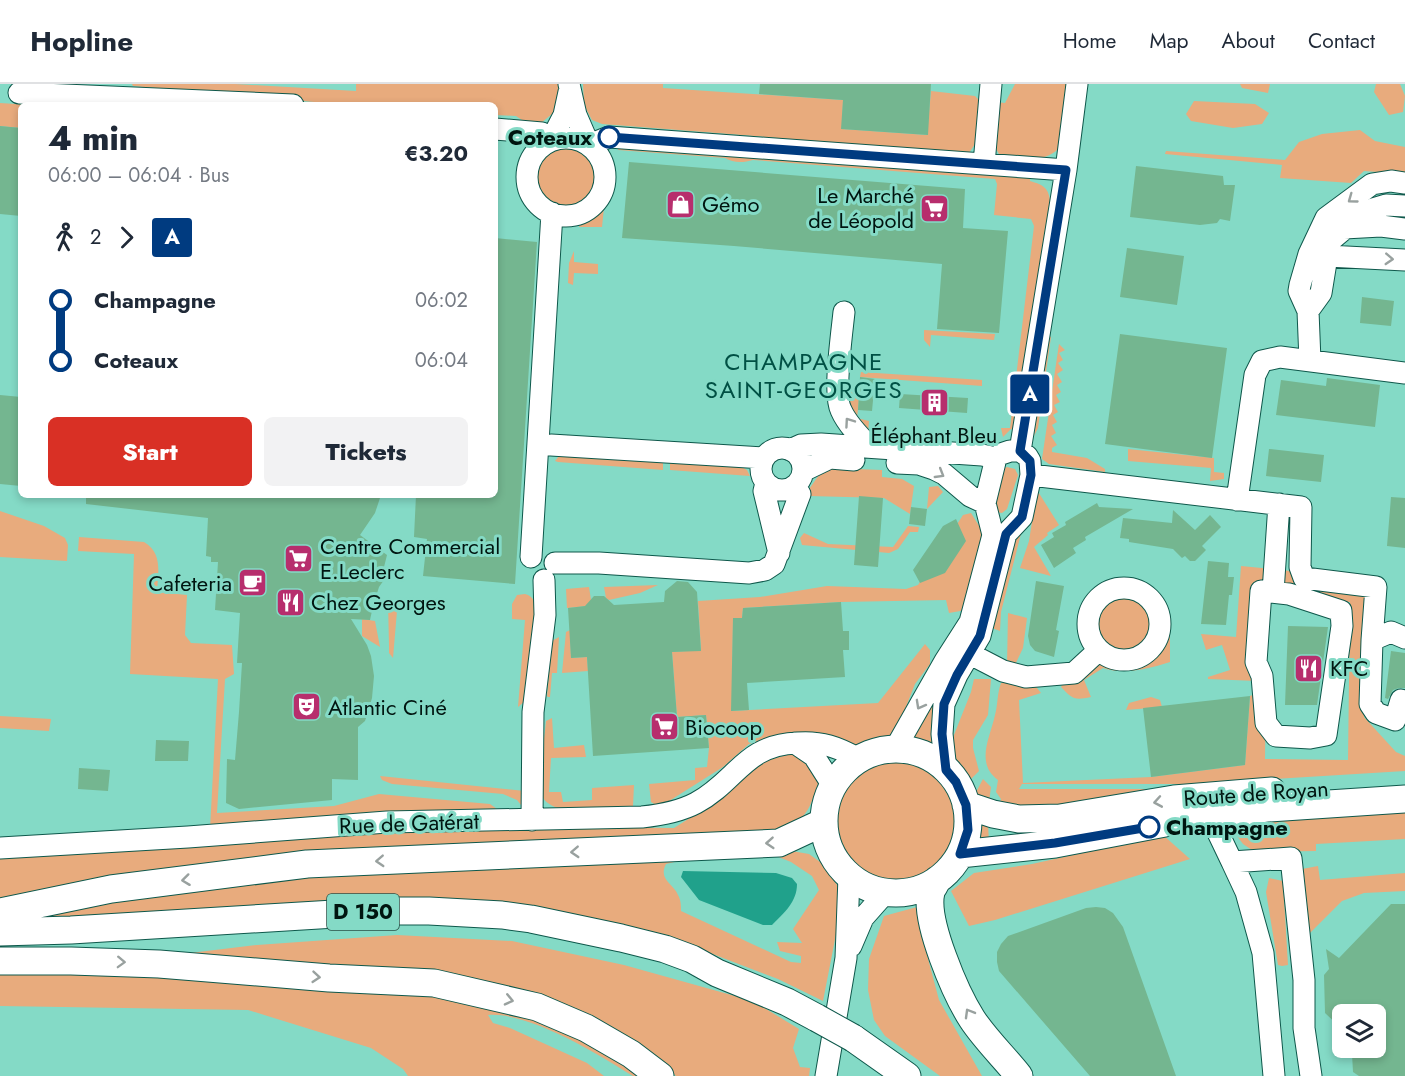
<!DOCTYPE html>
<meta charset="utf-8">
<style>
:root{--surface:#fff;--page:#f2f2f3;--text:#1f2937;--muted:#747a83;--line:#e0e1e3;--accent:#d93025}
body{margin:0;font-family:Jost,sans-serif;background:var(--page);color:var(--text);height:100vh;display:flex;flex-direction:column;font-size:22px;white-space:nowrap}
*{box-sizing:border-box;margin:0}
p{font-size:20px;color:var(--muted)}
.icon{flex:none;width:33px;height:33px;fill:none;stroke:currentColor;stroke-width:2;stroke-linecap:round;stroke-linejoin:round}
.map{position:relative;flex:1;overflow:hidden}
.panel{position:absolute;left:18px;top:18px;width:480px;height:396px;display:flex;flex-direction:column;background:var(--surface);border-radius:9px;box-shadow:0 3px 9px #0003}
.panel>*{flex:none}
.badge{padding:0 12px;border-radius:4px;font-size:21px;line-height:39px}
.fabs{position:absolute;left:1332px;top:920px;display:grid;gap:12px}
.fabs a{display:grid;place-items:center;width:54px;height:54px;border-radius:9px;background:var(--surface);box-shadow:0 3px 9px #0003;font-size:30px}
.map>.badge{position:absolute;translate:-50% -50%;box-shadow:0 0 0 3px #fff}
.legs{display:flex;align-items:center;gap:9px;height:66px;padding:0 30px;font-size:20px}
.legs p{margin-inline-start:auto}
.overview{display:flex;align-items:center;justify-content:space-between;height:102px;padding:0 30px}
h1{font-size:33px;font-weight:800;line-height:45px}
.button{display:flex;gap:12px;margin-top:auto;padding:12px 30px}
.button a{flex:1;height:69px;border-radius:9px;background:var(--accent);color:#fff;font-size:24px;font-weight:800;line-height:69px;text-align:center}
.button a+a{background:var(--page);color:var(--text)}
ul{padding:0 30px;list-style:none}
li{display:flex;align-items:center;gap:21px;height:60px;font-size:22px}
li i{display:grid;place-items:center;width:9px;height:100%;margin:0 8px;background:currentColor}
li i::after{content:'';width:15px;height:15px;margin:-8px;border:4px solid;border-radius:50%;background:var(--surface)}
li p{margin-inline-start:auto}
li:first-child i{background:linear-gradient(#0000 50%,currentColor 0)}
li:last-child i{background:linear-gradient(currentColor 50%,#0000 0)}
header{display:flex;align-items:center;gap:36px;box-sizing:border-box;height:84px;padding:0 30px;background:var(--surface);border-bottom:2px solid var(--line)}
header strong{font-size:28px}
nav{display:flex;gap:33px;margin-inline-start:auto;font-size:21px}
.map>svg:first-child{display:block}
</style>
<header>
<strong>Hopline</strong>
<nav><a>Home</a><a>Map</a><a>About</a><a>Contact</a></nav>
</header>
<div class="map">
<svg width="1405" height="992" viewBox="0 0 1405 992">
<rect width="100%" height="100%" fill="#84dac6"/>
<path fill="#e8ab7d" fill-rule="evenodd" d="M132 0H235L356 7V0H558L560 20 552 30 541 39 525 38 516 32 495 31V21H349L133 2Z
M583 0H663V4L843 16 842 45 927 51 931 7 975 12 979 16 977 57 969 69 602 40 592 36 584 21Z
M1015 0H1066L1058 65C1043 80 1020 74 1000 72L993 59 996 18 1005 19Z
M1240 0H1270L1268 9 1242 4Z
M1376 0H1400L1405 12 1403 28 1389 31 1374 8Z
M1194 17 1255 20 1269 29 1262 40 1233 44 1191 37 1186 30Z
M0 19 31 21H21V44L0 42Z
M1360 46 1375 57 1405 63V90L1364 87 1351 99 1280 94 1282 81 1165 70 1166 67 1285 76 1299 58 1322 50Z
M534 92a31 31 0 1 1 62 0a31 31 0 1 1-62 0Z
M618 62 1030 93V97C1043 101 1048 103 1050 116L1015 347 1011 345 1003 353 1001 344H1010L1034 142 1031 135 994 131 997 100 995 95 753 76C743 79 733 79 725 74L618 66Z
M605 114 602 143H579C582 130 596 124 605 114Z
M574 167V178L598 180V190L574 189 573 201 568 199 569 179Z
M924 246 995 250 994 256 931 251 930 263 924 256Z
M1047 250 1051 253 1038 344 1034 352Z
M1059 260 1065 266 1059 269 1063 276 1058 279 1063 286 1057 290 1062 298 1057 301 1061 308 1056 311 1060 318 1054 321 1058 328 1053 331 1057 338 1052 341 1056 349 1051 352 1057 361 1052 364V368L1087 374 1105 385V388L1049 380 1042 375Z
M861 288 982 296V302L860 293Z
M847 306 860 307 857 334 869 337 868 349 849 333Z
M1128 365 1214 374V388L1224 389V395L1210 397 1211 384 1128 377Z
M559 372 663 376V386L558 378 555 377Z
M670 376 742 383 747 386 750 392 670 386Z
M1007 383 1015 385 1018 391 1007 425 1002 429 996 428 992 411 998 387Z
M829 384 882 386V393L902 395 914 402 910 430 884 414 809 412 807 408 819 391Z
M938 402 943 408 927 425 929 403Z
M1037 406 1059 441 1047 449 1048 451 1034 463 1051 492 1020 484 1029 457Z
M0 427 44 442 65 454 68 461 67 477 0 473Z
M971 429 981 445 982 466 966 526 949 529 946 516 841 518 743 524 742 534H733L732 627 878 619 925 560 930 566V580L915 600 902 633 892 650 875 659 858 665 772 653 749 660 723 683 666 719 656 721 651 718 649 700 695 696V684L707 683 709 664 706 631 677 633 672 568 701 566 698 517 760 513 827 502 906 505 918 501 963 431Z
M908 442 919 443 918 448H910L898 465 889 469 802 461 800 454 804 449 828 460 893 463Z
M1023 442 1001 528 1000 547 989 543 1011 453Z
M79 453 144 458C163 469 158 489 157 508L187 511 185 551 191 559 232 561 234 590 225 595 217 729 334 722 379 710 490 720 497 725 494 728 210 745 218 595 130 590 134 470 78 467Z
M1241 482 1291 487 1296 503 1267 517 1265 675 1348 676 1350 518 1316 517 1317 505 1358 507 1368 515 1364 633 1396 668 1405 672V687L1194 700H1022L1019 705H1184L1050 725 999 721 1001 715 996 708 998 696C975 679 990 654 995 631 998 620 997 610 1001 599H1033L1041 609 1019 616 1023 699 1151 693 1245 681 1250 612 1255 610 1257 597 1208 595V593L1230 586 1222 561 1206 566 1201 550 1236 553Z
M658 501 640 509 609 516 606 514 604 503Z
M589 503 591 516 588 522 567 524 566 505Z
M525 510C534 512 535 519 536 528L524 618 518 623 525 536 512 535V520L517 511Z
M1097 541a29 29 0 1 1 58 0a29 29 0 1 1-58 0Z
M391 515C398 516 400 520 403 526L397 527 393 574 389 569V562L388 516Z
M1008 529 1027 534 1023 564 1014 583 1007 581Z
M362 535 375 537 380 563 362 552Z
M570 546 571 574 587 573 588 587 562 589 566 548Z
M1170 548V578C1148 585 1125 591 1103 584L1084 596 1091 613C1073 617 1072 614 1061 603L1064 597H1078L1102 578C1134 590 1159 582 1170 548Z
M559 553 557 589H552L550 613H548L547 612 552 557Z
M974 595H991L988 631 973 656V664L979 687 965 701 953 675 950 661 971 608Z
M932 609 941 613 934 658 930 661 913 655 912 651Z
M1151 613 1160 616 1162 623 1126 626 1129 619Z
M0 632 51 635 49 647 0 644Z
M552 634 554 664 584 661 586 673 551 674 549 708H561L563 718 592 716V704L634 701 633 722 628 725 563 726C555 723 548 721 543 714 536 704 545 651 546 637Z
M790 670C808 673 812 682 819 697 809 727 807 735 778 749L0 817V774L479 742 674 744 720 715 758 679Z
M831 737a62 62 0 1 1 124 0a62 62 0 1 1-124 0Z
M380 692 525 707 524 721H521L517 716 503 710 392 700 382 696Z
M983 695 991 703 989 718 974 712Z
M1405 723V755L1316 760V767L1255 768 1243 760 1237 752 1239 740Z
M978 738 988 739 989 759 975 762Z
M1163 751 1190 775 995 836 969 842 951 807 974 789 1032 780Z
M780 765 809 770 823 780 839 804V835L823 917 778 895 697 864 453 815 396 813 0 838 269 791ZM776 772 791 778 812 792 819 806 793 845 802 859 777 858 780 867 801 872V879L791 878 681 827C681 822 681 816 678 811 673 799 658 796 666 780L687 775Z
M1318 782 1320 796 1405 789V807L1364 809 1342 817 1309 850 1302 785Z
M1269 794 1283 797 1288 881 1282 882 1278 881 1266 808Z
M917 823 918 837 939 916 982 992H940L885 952 874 936 868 906 869 875 884 832Z
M397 851 512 857 624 881 753 917 799 945 793 964 800 983 810 984 809 992H676L668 985 511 909 157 873 257 861Z
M65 888C159 892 253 895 347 904 420 910 492 918 561 944 589 955 614 975 638 992H633C598 970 530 928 488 931L493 939 510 944 587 979 604 992H408L403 985 371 964 248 926 0 922V891Z"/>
<path fill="#20a18b" d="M683 787 776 789 792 794 797 800C797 818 784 829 772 841H763L699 816 681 793Z"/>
<path fill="#74b690" d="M760 0H931L928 51 841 45 843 16 759 10Z
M0 42 21 44V132L0 130Z
M629 78 965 105 963 144 1008 147 999 249 937 245 942 180 734 162 622 154Z
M1136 82 1223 92 1224 101H1235L1230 137 1220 135 1217 139 1200 141 1130 133Z
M495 154 537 158 515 500 423 492 427 455 414 453 416 411H495Z
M1127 164 1184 172 1177 221 1120 213Z
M1362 213 1394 217 1391 242 1360 239Z
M1120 250 1227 264 1212 374 1105 360Z
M860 293 875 295 872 327 858 326Z
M1327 294 1380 301 1375 343 1276 331 1281 296 1326 302Z
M900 310 968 314 967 329 899 324Z
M0 311 21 313V402L0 400Z
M1269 365 1324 371 1321 398 1266 392Z
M86 411H372L380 414 375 429 360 451 387 471 384 483 391 486 379 503 373 522 370 536 351 535 367 561 371 572 374 592 372 614 368 628 365 637 358 643V696L332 695V716L239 725 226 719 227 675 235 676 239 628 242 579H237L240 529 215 526 218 478H211V473L206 472 208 434 86 420Z
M859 412 883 414 878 483 854 481Z
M1391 413 1405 414V464L1387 462Z
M1097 419 1099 423 1133 425 1085 453 1086 456 1073 464 1076 469 1054 484 1041 461 1054 453 1052 449 1066 441 1065 438Z
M911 423 927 425 925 442 909 440Z
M1173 426 1195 446 1210 431 1221 443 1202 462 1206 466 1195 477H1190L1185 472 1182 474 1173 465 1129 458V455L1120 454 1123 434 1172 439Z
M956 435 966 457 945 489 920 499 913 486 943 442Z
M1208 477 1229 479 1228 493H1234L1232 511H1229L1226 541 1201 540Z
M677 497 688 498 697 508 701 567 672 568 677 633 706 631 709 664 593 672 587 573 571 574 568 524 585 522 594 512H604L614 521 664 518 665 507Z
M1036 497 1064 502 1056 546 1059 547 1054 573 1035 567 1030 561 1028 552Z
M841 518 843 547H849V566H843L845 593 747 599 749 626 731 627 733 534H742L743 524Z
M1288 542 1328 543 1317 621H1285Z
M1391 567 1405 569V604H1399L1393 606 1388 615 1385 614Z
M1250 612 1245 681 1151 693 1143 624Z
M156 656 189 657 188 677H155Z
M79 684 110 686 108 707 78 705Z
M1391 820H1405V992H1359L1353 988 1352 970 1358 963H1376V930H1342V945L1325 929 1324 891 1329 885 1326 865 1339 874Z
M1096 823 1105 824 1113 829 1123 843 1176 992H1090L999 887 997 878V868L1001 860 1008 852 1086 824Z"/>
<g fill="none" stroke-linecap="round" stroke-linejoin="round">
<defs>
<path id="minor" d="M569 0 576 31 589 61 609 53 1066 86
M19 9 293 21
M495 45 542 49 551 56 564 31 569 8
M527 93a39 39 0 1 1 78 0a39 39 0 1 1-78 0Z
M984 80 991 0
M1344 144 1381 142 1405 145
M1319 171 1327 172 1330 157 1366 127 1386 121 1405 122
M1308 227 1321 209 1327 172 1405 176
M844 228C842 248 833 311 841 326 847 340 860 353 870 363
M1310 277 1308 227 1299 207 1300 201 1309 170 1326 134 1372 100 1391 97 1405 99
M551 361 764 374
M761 385a21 21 0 1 1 42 0a21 21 0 1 1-42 0Z
M790 366 801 361 821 360 982 371 996 374
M1020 367 1066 86 1077 0
M897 379 919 380 934 385 944 390 970 412 985 419
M803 387 830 374 854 376
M1031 391 1301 423 1300 483 1304 494 1376 503 1372 556
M766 399 764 407 779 469
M1237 416 1255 291 1262 277 1280 273 1405 289
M531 473 552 129
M555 479H599L749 489 765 486 774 480 800 410 795 402
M1088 540a36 36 0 1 1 72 0a36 36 0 1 1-72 0Z
M1261 507 1289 510 1341 527 1342 542 1326 651 1310 654 1276 652 1266 639 1262 592 1256 578Z
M1273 508 1279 420
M960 562 976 573 1003 587 1026 593 1074 589 1099 566
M1401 616 1395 636 1376 629 1370 620 1372 556 1391 548 1405 554
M795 659 814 672 833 702
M895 665 945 577 970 538 993 451 985 419 996 374 1001 370 1010 367H1020L1027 372 1030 377 1031 391 1022 433 1006 450 980 552 957 591 944 620 942 650 946 686
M1210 732 1232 778 1291 774 1304 896V944L1311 992
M532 736 533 628 545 531 544 496
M0 764 188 753 387 738 642 733C661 731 679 728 696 719 737 697 744 661 797 659 821 657 838 663 859 675
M1232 778 1246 808 1263 869 1274 992
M851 862 863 834 886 808
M826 992 846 874 849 792"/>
<path id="major" d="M824 737a72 72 0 1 1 144 0a72 72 0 1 1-144 0Z
M966 721 993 730 1019 735 1060 734 1174 715 1272 707
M960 770 1055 760 1165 739 1268 724 1405 715
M937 796C936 800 932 804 931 808 924 837 956 910 972 935 985 955 1004 973 1019 992
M0 828 111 805 307 780 779 759 824 738
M0 848 71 846 384 827H429L502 831 531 835 621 854 665 865 692 875 717 889 787 918 817 934
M0 877H71L159 880 329 894 434 899 537 923 586 944 631 970 660 992
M853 954 907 992"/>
</defs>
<use href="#minor" stroke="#0e584b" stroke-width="23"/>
<use href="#major" stroke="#0e584b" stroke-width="29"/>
<use href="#minor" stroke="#fff" stroke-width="21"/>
<use href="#major" stroke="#fff" stroke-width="27"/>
<defs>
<path id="major-bridge" d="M817 934 853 954"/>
</defs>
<use href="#major-bridge" stroke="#0e584b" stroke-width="29" stroke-linecap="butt"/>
<use href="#major-bridge" stroke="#fff" stroke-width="27"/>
</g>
<defs><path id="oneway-chevron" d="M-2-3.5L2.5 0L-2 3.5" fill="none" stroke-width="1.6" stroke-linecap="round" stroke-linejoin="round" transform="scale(1.5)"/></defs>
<g stroke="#99a19f">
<use href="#oneway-chevron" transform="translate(1352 115) rotate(144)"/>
<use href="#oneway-chevron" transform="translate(1389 175) rotate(3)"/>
<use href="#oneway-chevron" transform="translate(849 338) rotate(-125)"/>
<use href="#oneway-chevron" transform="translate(940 390) rotate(31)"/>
<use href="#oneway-chevron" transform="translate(920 621) rotate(119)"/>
<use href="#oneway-chevron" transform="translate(1158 718) rotate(170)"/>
<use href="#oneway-chevron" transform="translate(770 759) rotate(176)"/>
<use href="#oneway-chevron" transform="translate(575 768) rotate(177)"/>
<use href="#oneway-chevron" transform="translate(380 777) rotate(177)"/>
<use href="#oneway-chevron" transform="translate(186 796) rotate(173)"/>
<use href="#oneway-chevron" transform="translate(121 878) rotate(2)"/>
<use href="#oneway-chevron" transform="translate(316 893) rotate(5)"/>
<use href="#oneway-chevron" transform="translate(509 916) rotate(13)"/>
<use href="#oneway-chevron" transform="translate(969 929) rotate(-120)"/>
</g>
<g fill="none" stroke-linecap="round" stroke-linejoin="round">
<defs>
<path id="line-1" d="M609 53 1066 86 1020 367 1030 377 1031 391 1022 433 1006 450 980 552 957 591 944 620 942 650 946 686 956 698 966 721 968 746 960 770 1055 759 1149 743"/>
</defs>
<use href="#line-1" stroke="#fff" stroke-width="14"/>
<use href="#line-1" stroke="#003b80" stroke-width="9"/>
</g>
<defs>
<symbol id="shop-square" viewBox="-11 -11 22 22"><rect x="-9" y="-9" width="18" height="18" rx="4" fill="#b72e6d" stroke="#84dac6"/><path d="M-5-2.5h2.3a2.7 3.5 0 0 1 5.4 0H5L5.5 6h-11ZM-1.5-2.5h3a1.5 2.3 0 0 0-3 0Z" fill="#fff"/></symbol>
<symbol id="supermarket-square" viewBox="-11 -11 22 22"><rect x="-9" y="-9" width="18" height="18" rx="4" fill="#b72e6d" stroke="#84dac6"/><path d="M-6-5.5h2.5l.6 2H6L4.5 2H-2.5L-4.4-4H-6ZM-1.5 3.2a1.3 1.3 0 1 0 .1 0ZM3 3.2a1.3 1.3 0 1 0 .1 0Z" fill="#fff"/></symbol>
<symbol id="building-square" viewBox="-11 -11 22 22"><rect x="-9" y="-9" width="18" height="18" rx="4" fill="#b72e6d" stroke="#84dac6"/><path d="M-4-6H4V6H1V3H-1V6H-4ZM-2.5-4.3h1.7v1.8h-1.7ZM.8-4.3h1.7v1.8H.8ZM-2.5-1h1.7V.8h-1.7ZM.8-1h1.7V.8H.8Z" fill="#fff"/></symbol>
<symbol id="cafe-square" viewBox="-11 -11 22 22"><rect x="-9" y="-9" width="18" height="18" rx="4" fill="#b72e6d" stroke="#84dac6"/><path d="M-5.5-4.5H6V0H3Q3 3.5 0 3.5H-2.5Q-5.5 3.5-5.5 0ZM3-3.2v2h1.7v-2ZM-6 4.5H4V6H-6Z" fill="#fff"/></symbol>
<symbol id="restaurant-square" viewBox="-11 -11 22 22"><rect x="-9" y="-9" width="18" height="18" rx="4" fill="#b72e6d" stroke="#84dac6"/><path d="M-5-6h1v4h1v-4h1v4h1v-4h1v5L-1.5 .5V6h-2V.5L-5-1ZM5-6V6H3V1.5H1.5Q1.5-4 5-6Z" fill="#fff"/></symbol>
<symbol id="theatre-square" viewBox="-11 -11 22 22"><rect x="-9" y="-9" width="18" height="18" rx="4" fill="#b72e6d" stroke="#84dac6"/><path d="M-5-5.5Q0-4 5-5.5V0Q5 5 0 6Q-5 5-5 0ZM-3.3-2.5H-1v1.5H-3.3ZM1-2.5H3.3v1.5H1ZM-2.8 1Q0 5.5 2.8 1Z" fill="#fff"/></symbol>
</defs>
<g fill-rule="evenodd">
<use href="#shop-square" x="664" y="104" width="33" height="33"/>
<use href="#supermarket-square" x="918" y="108" width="33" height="33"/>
<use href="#building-square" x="918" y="302" width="33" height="33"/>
<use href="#supermarket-square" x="282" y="458" width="33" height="33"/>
<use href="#cafe-square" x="236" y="482" width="33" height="33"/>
<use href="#restaurant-square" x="274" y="502" width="33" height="33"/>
<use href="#restaurant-square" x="1292" y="568" width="33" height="33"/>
<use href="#theatre-square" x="290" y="606" width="33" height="33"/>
<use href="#supermarket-square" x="648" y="626" width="33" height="33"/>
</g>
<g fill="#fff" stroke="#003b80" stroke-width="3">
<circle cx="609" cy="53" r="10"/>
<circle cx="1149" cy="743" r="10"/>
</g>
<g text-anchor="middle" stroke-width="6" stroke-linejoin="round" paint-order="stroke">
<rect fill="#84dac6" stroke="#285047" stroke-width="1.5" x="327" y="810" width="72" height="36" rx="4.5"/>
<g font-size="21" font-weight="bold" fill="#001510">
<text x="363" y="835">D 150</text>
</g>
<g font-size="22" font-weight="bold" fill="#001510" stroke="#84dac6" text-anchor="end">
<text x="592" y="61">Coteaux</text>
<text x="1166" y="751" text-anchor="start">Champagne</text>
</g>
<g font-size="22" fill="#001510" stroke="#84dac6" text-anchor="start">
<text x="914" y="119" text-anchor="end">Le Marché<tspan x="914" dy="25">de Léopold</tspan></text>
<text x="702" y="128">Gémo</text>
<text x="934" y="359" text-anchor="middle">Éléphant Bleu</text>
<text x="320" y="470">Centre Commercial<tspan x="320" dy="25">E.Leclerc</tspan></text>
<text x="232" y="507" text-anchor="end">Cafeteria</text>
<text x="311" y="526">Chez Georges</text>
<text x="1330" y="592">KFC</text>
<text x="328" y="631">Atlantic Ciné</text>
<text x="685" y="651">Biocoop</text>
</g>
<g font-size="22" fill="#001510" stroke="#84dac6">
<text transform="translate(1256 709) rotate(-4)" y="8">Route de Royan</text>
<text transform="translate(409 739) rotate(-2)" y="8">Rue de Gatérat</text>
</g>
<g font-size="24" letter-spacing="1.5" fill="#005044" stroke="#84dac6">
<text x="804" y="286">CHAMPAGNE<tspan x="804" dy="28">SAINT-GEORGES</tspan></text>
</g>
</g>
</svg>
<div class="fabs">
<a><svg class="icon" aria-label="layers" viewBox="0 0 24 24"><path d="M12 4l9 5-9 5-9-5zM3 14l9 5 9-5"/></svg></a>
</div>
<b class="badge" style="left:1030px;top:310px;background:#003b80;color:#fff">A</b>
<section class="panel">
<div class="overview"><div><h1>4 min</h1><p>06:00 – 06:04 · Bus</p></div><b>€3.20</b></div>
<div class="legs"><svg class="icon" aria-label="walk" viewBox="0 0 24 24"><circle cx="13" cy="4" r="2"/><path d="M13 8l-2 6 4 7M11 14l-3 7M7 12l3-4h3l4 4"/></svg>2<svg class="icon" aria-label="forward" viewBox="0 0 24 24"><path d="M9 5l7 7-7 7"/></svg><b class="badge" style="background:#003b80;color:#fff">A</b></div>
<ul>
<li><i style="color:#003b80"></i><b>Champagne</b><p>06:02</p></li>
<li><i style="color:#003b80"></i><b>Coteaux</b><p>06:04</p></li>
</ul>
<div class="button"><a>Start</a><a>Tickets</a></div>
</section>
</div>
